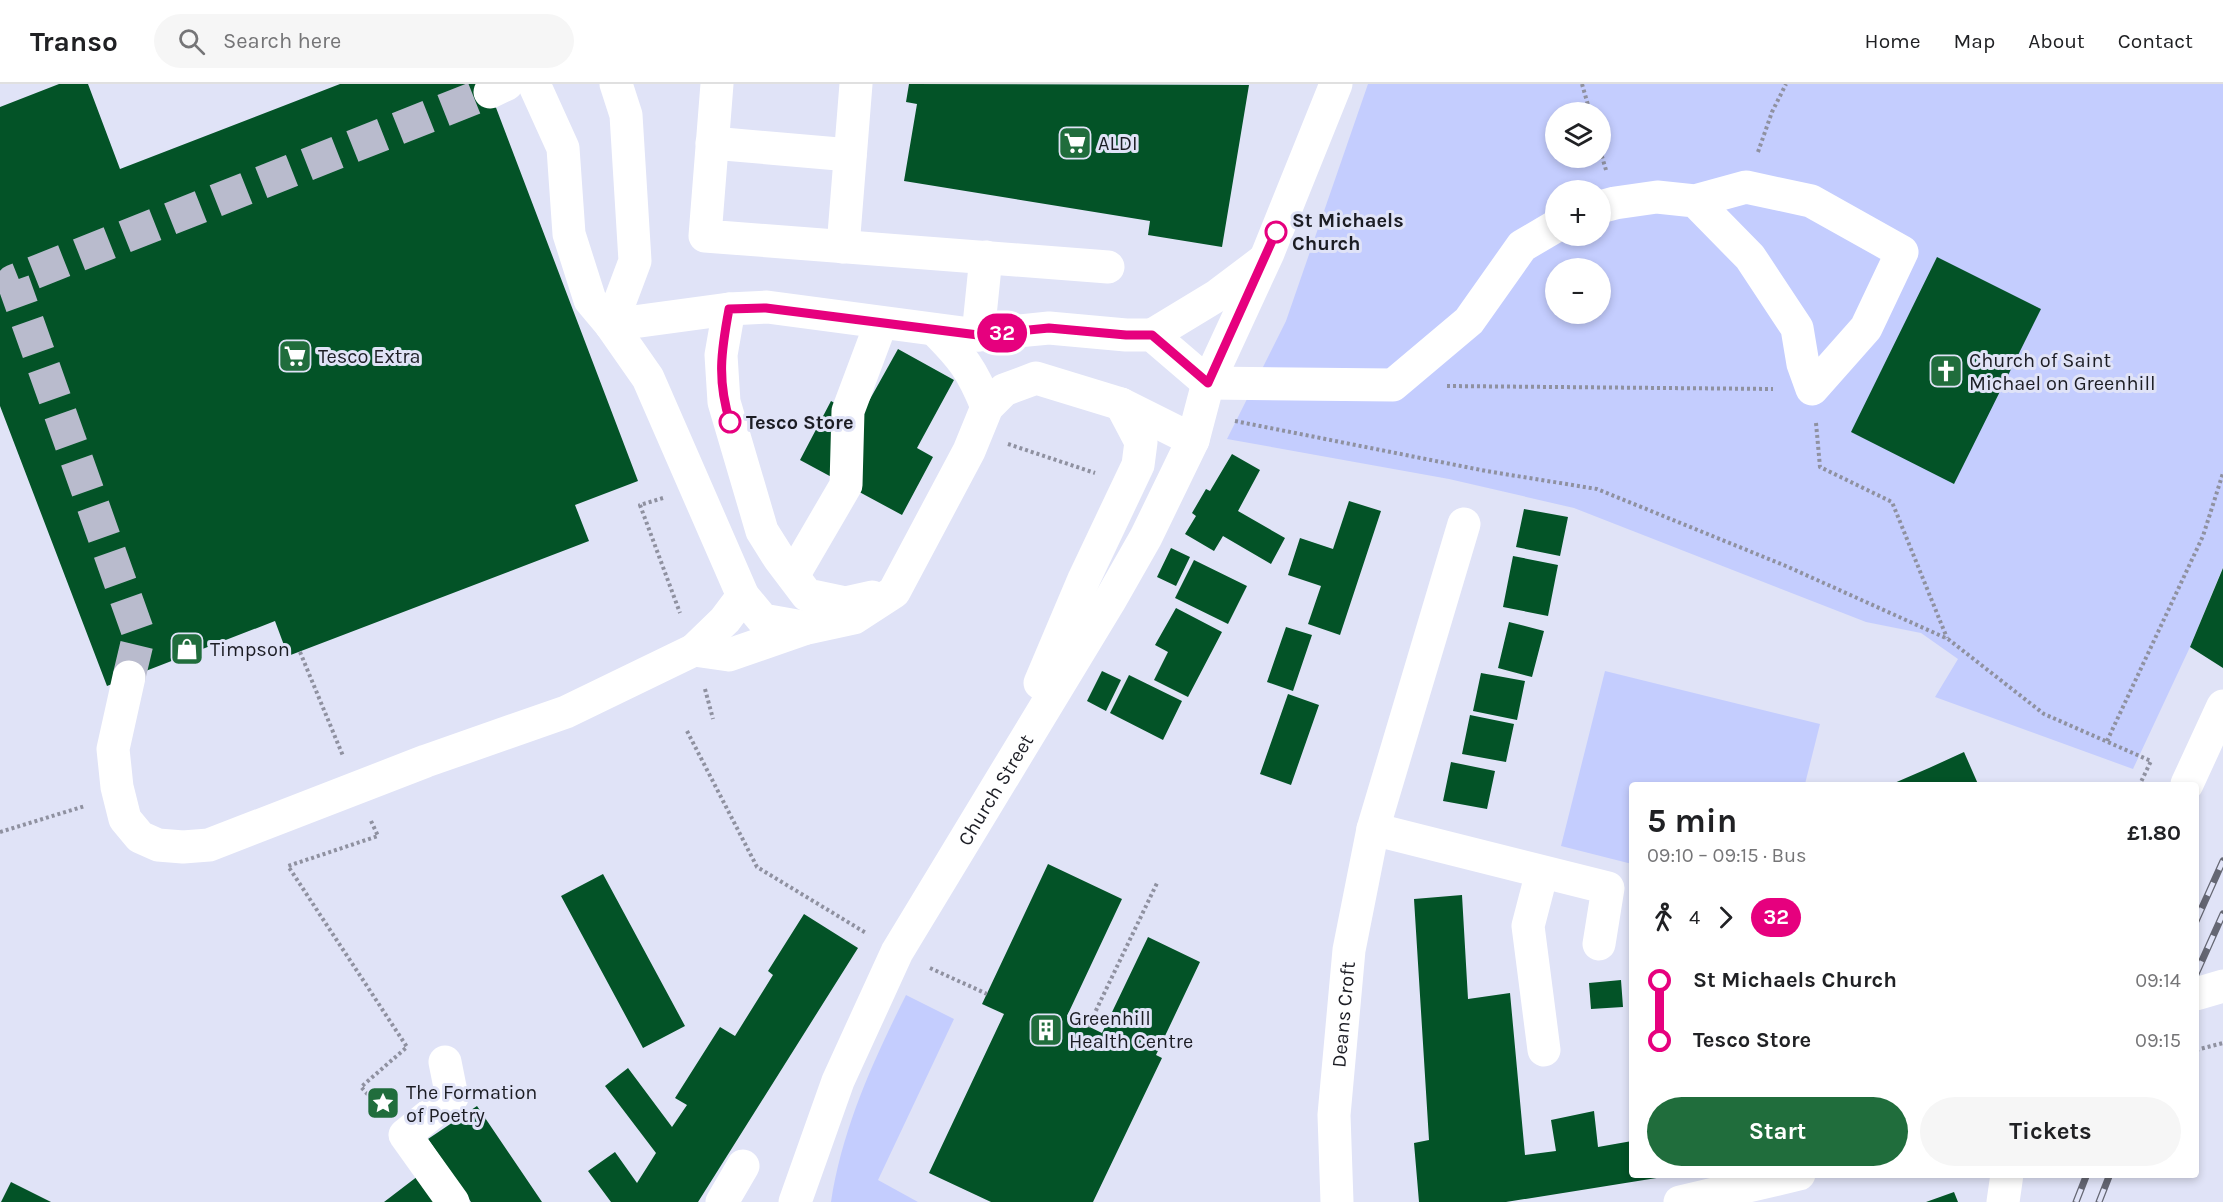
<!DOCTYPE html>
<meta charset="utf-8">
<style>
:root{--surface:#fff;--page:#f6f6f6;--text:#202124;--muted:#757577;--line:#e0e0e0;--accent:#206d3c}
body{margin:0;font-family:Karla,sans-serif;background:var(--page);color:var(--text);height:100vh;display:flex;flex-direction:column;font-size:22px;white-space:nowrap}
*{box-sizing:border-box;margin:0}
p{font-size:20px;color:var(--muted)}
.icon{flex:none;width:33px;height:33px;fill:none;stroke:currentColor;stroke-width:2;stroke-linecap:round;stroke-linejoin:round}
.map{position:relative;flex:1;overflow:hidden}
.side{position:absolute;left:1629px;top:698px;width:570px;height:396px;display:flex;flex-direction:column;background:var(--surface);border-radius:6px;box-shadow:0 3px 9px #0003}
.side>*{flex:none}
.badge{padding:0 12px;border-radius:20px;font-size:21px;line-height:39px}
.tools{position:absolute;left:1545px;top:18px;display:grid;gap:12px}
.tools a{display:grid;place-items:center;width:66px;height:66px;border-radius:50%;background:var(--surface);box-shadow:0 3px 9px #0003;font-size:30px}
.map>.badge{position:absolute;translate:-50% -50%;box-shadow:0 0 0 3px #fff}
.legs{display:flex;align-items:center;gap:9px;height:66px;padding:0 18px;font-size:20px}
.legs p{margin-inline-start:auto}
.overview{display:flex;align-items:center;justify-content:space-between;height:102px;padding:0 18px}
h1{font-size:33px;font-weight:700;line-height:45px}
.primary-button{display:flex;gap:12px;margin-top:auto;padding:12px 18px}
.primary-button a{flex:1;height:69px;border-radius:36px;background:var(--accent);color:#fff;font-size:24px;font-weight:700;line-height:69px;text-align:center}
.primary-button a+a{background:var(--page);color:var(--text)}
ul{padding:0 18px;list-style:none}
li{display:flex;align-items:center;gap:21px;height:60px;font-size:22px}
li i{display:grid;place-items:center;width:9px;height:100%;margin:0 8px;background:currentColor}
li i::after{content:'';width:15px;height:15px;margin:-8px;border:4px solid;border-radius:50%;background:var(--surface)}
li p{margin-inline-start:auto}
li:first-child i{background:linear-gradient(#0000 50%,currentColor 0)}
li:last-child i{background:linear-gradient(currentColor 50%,#0000 0)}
header{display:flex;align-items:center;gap:36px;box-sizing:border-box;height:84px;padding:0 30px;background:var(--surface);border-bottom:2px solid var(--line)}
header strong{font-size:28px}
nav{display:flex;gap:33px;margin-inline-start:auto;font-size:21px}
.search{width:420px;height:54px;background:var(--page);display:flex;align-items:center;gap:15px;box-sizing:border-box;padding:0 21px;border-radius:33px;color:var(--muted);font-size:22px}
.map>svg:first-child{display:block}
</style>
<header>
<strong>Transo</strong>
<div class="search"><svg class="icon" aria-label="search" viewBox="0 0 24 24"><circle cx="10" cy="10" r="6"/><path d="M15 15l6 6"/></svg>Search here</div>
<nav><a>Home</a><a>Map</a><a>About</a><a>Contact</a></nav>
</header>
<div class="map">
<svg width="2223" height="1118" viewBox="0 0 2223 1118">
<rect width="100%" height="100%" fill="#e0e3f7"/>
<path fill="#c4cdfe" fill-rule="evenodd" d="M1368 0H2223V483L2190 563 2133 685 1935 613 1958 575 1921 549 1866 538 1574 424 1449 395 1227 355 1286 237ZM1556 28H1600V74H1556ZM1556 106H1600V152H1556ZM1556 184H1600V230H1556Z
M1605 587 1820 640 1805 700H1632V780L1561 762Z
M906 911 954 935 878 1096 918 1118H831C842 1045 873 977 906 911Z"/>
<path fill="#035327" d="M59 0H88L120 85 340 0H487L638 397 575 421 589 457 288 572 275 537 107 602 0 322V23Z
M909 0 1249 1 1222 163 1148 151 1150 137 904 97 917 20 906 18Z
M1937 173 2041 225 1954 400 1851 348Z
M898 265 954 296 917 364 933 373 902 431 800 376 831 317 860 333Z
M1232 370 1260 386 1238 427 1285 454 1271 480 1223 452 1214 467 1185 450 1196 432 1192 429 1206 405 1210 407Z
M1349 417 1381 427 1340 551 1308 540 1321 502 1288 491 1300 454 1333 465Z
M1524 425 1568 433 1560 472 1516 463Z
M1171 464 1190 473 1176 502 1157 493Z
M1513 472 1558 481 1548 532 1503 523Z
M1194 476 1247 502 1228 540 1175 514Z
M2223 484V584L2190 563Z
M1176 524 1222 548 1188 613 1154 596 1168 568 1155 561Z
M1509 538 1544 547 1532 593 1498 584Z
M1286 543 1312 551 1293 607 1267 598Z
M1102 587 1121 596 1106 627 1087 617Z
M1481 589 1525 597 1517 636 1473 627Z
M1129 591 1182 617 1163 656 1110 629Z
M1288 610 1319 621 1291 701 1260 690Z
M1470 631 1514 640 1506 678 1462 670Z
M1964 668 1978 700H1892L1929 684Z
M1451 678 1495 687 1487 725 1443 717Z
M1048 780 1122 815 1067 932 1102 949 1148 853 1200 878 1156 971 1162 974 1093 1118H991L929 1089 1004 930 982 920Z
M603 790 685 942 643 964 561 812Z
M1462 811 1468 915 1510 909 1525 1071 1556 1067 1551 1036 1594 1027 1598 1063 1632 1057V1090L1669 1092 1506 1118H1419L1414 1059 1429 1056 1414 815Z
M804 830 858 864 698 1118H611L588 1087 615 1068 637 1099 656 1069 605 1002 628 984 672 1043 687 1021 675 1014 720 943 735 952 773 891 768 887Z
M1621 896 1623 923 1591 925 1589 899Z
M477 1022 542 1118H471L428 1055Z
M418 1092 438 1118H384Z
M11 1098 51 1118H1Z
M1954 1108 1958 1118H1926Z"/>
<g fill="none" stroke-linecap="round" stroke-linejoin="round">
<path stroke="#b9bbcd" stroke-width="33" stroke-dasharray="33 16" stroke-linecap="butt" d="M129 593 139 551 13 197 490 8"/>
<path stroke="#8f91a0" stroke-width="4" stroke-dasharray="3 3" stroke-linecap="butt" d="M1582 0 1590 28
M1600 66 1606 86
M1758 68 1772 28 1786 0
M1447 302 1773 305
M1235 337 1486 387 1597 405 1786 482 1948 555 2044 630 2151 677 2140 700
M1816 339 1820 383 1892 418 1947 554
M1008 360 1095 389
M663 414 640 421 680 529
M300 568 343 672
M705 605 713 635
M687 647 757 783 866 849
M2107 657 2203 452 2223 389
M371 737 378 752 288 782 407 963 361 1003 382 1026
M0 748 85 722
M930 884 987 910
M1088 943 1158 797
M2196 966 2223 959"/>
<g stroke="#fff" stroke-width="33">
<path d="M534 0 563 64 569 150 590 216 611 241 648 294 743 512 763 536 808 544 854 534 894 508 969 367 987 323 1004 306 1036 294 1121 320 1193 356"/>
<path d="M717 0 705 152 1108 183"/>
<path d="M490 8 507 0"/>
<path d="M712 59 850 71"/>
<path d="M1600 123 1615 119 1657 113 1695 117 1746 103 1811 117 1902 168 1866 244 1812 305 1803 280 1797 244 1750 173 1695 117"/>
<path d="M843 163 856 0"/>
<path d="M729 225 721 271 724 318 762 447 779 474 807 511 845 519 872 513"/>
<path d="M611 241 729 225 767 223 978 251 1049 244 1126 251H1152L1208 299 1393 301 1469 237 1522 162 1556 142"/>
<path d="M611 241 635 177 626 31 616 0"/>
<path d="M935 246C963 274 972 286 987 323"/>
<path d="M978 251 986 173"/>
<path d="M1152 251 1218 211 1263 177"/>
<path d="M793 492 846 401 848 327 881 239"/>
<path d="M694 566 725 536 743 512"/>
<path d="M129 593 113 665 117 703 125 735 140 753 158 761 183 763 209 761 426 677 566 628 694 566 729 571 804 545"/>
<path d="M1040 599 1084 495 1138 381 1141 358 1121 320"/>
<path d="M2187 700 2223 622"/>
<path d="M1373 745 1608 804 1599 860"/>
<path d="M1542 788 1528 842 1544 966"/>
<path d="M2196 910 2223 902"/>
<path d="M445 978 452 1013 405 1051 453 1118"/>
<path d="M722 1118 743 1082"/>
<path id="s1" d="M795 1118 838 997 897 868 1109 518 1146 453 1193 356 1208 299 1268 169 1336 0"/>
<path id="s2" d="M1337 1118 1334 1031 1349 866 1373 745 1464 440"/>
<path d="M1680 1118 1799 1090"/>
<path d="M2003 1118 2007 1090"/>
</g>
<defs>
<path id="rail" d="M2196 837 2223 777
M2196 890 2223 830
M2076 1118 2087 1090
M2099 1118 2110 1090"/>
</defs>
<use href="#rail" stroke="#656773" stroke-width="7"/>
<use href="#rail" stroke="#e0e3f7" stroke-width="4.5" stroke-dasharray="14" stroke-linecap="butt"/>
</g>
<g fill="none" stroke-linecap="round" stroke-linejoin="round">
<defs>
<path id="line-1" d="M730 338C717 296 721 268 729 225L766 224 978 251 1049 244 1126 251H1152L1208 299 1276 148"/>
</defs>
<use href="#line-1" stroke="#fff" stroke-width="14"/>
<use href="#line-1" stroke="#e6007e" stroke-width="9"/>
</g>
<defs>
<symbol id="supermarket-square" viewBox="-11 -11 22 22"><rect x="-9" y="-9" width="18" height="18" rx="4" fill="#206d3c" stroke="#e0e3f7"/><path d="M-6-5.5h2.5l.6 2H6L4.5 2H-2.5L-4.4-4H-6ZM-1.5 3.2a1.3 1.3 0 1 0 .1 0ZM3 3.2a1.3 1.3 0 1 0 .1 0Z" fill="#fff"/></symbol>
<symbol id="church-square" viewBox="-11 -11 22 22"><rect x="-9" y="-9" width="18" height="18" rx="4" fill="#206d3c" stroke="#e0e3f7"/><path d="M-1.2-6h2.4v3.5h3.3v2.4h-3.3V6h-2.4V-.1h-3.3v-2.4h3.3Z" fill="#fff"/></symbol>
<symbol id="shop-square" viewBox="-11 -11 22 22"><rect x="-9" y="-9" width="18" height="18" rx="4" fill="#206d3c" stroke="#e0e3f7"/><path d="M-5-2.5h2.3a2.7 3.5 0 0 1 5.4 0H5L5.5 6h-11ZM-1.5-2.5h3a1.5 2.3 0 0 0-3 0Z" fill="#fff"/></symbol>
<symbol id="building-square" viewBox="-11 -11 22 22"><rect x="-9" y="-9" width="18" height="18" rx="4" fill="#206d3c" stroke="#e0e3f7"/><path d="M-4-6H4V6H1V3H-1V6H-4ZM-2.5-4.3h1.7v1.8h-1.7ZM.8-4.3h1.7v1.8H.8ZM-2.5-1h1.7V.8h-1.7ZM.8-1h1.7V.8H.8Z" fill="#fff"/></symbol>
<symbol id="sight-square" viewBox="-11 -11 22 22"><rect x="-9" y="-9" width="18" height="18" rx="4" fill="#206d3c" stroke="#e0e3f7"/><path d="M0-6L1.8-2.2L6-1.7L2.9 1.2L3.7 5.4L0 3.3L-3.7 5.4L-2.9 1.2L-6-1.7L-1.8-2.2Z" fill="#fff"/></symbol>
</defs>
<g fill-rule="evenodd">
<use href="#supermarket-square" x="1056" y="40" width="38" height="38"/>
<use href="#supermarket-square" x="276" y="253" width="38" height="38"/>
<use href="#church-square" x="1927" y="268" width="38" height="38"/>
<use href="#shop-square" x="168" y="546" width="38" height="38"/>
<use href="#building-square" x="1027" y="927" width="38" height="38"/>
<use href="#sight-square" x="364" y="1000" width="38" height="38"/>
</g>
<g fill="#fff" stroke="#e6007e" stroke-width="3">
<circle cx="1276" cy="148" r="10"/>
<circle cx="730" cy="338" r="10"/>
</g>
<g text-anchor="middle" stroke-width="6" stroke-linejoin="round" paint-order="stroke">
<g font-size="20" fill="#1c1d24" stroke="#e0e3f7" text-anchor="start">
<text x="1098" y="66">ALDI</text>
<text x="318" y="279">Tesco Extra</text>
<text x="1969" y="283">Church of Saint<tspan x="1969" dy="23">Michael on Greenhill</tspan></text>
<text x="210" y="572">Timpson</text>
<text x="1069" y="941">Greenhill<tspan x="1069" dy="23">Health Centre</tspan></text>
<text x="406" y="1015">The Formation<tspan x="406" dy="23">of Poetry</tspan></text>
</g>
<g font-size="20" font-weight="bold" fill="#1c1d24" stroke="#e0e3f7" text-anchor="start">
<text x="1292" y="143">St Michaels<tspan x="1292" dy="23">Church</tspan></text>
<text x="746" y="345">Tesco Store</text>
</g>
<g font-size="20" fill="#1c1d24" stroke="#e0e3f7">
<text dy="7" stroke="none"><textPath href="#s1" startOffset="460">Church Street</textPath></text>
<text dy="7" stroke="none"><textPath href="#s2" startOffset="188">Deans Croft</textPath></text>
</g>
</g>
</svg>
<div class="tools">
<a><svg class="icon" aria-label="layers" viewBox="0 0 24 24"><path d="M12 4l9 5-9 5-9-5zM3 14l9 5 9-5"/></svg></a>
<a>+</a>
<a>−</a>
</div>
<b class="badge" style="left:1002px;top:249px;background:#e6007e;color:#fff">32</b>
<section class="side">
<div class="overview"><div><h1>5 min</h1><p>09:10 – 09:15 · Bus</p></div><b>£1.80</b></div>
<div class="legs"><svg class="icon" aria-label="walk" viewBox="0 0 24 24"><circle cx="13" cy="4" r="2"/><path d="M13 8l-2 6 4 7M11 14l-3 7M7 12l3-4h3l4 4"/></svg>4<svg class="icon" aria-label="forward" viewBox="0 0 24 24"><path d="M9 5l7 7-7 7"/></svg><b class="badge" style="background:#e6007e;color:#fff">32</b></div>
<ul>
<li><i style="color:#e6007e"></i><b>St Michaels Church</b><p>09:14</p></li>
<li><i style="color:#e6007e"></i><b>Tesco Store</b><p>09:15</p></li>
</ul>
<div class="primary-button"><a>Start</a><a>Tickets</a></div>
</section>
</div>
